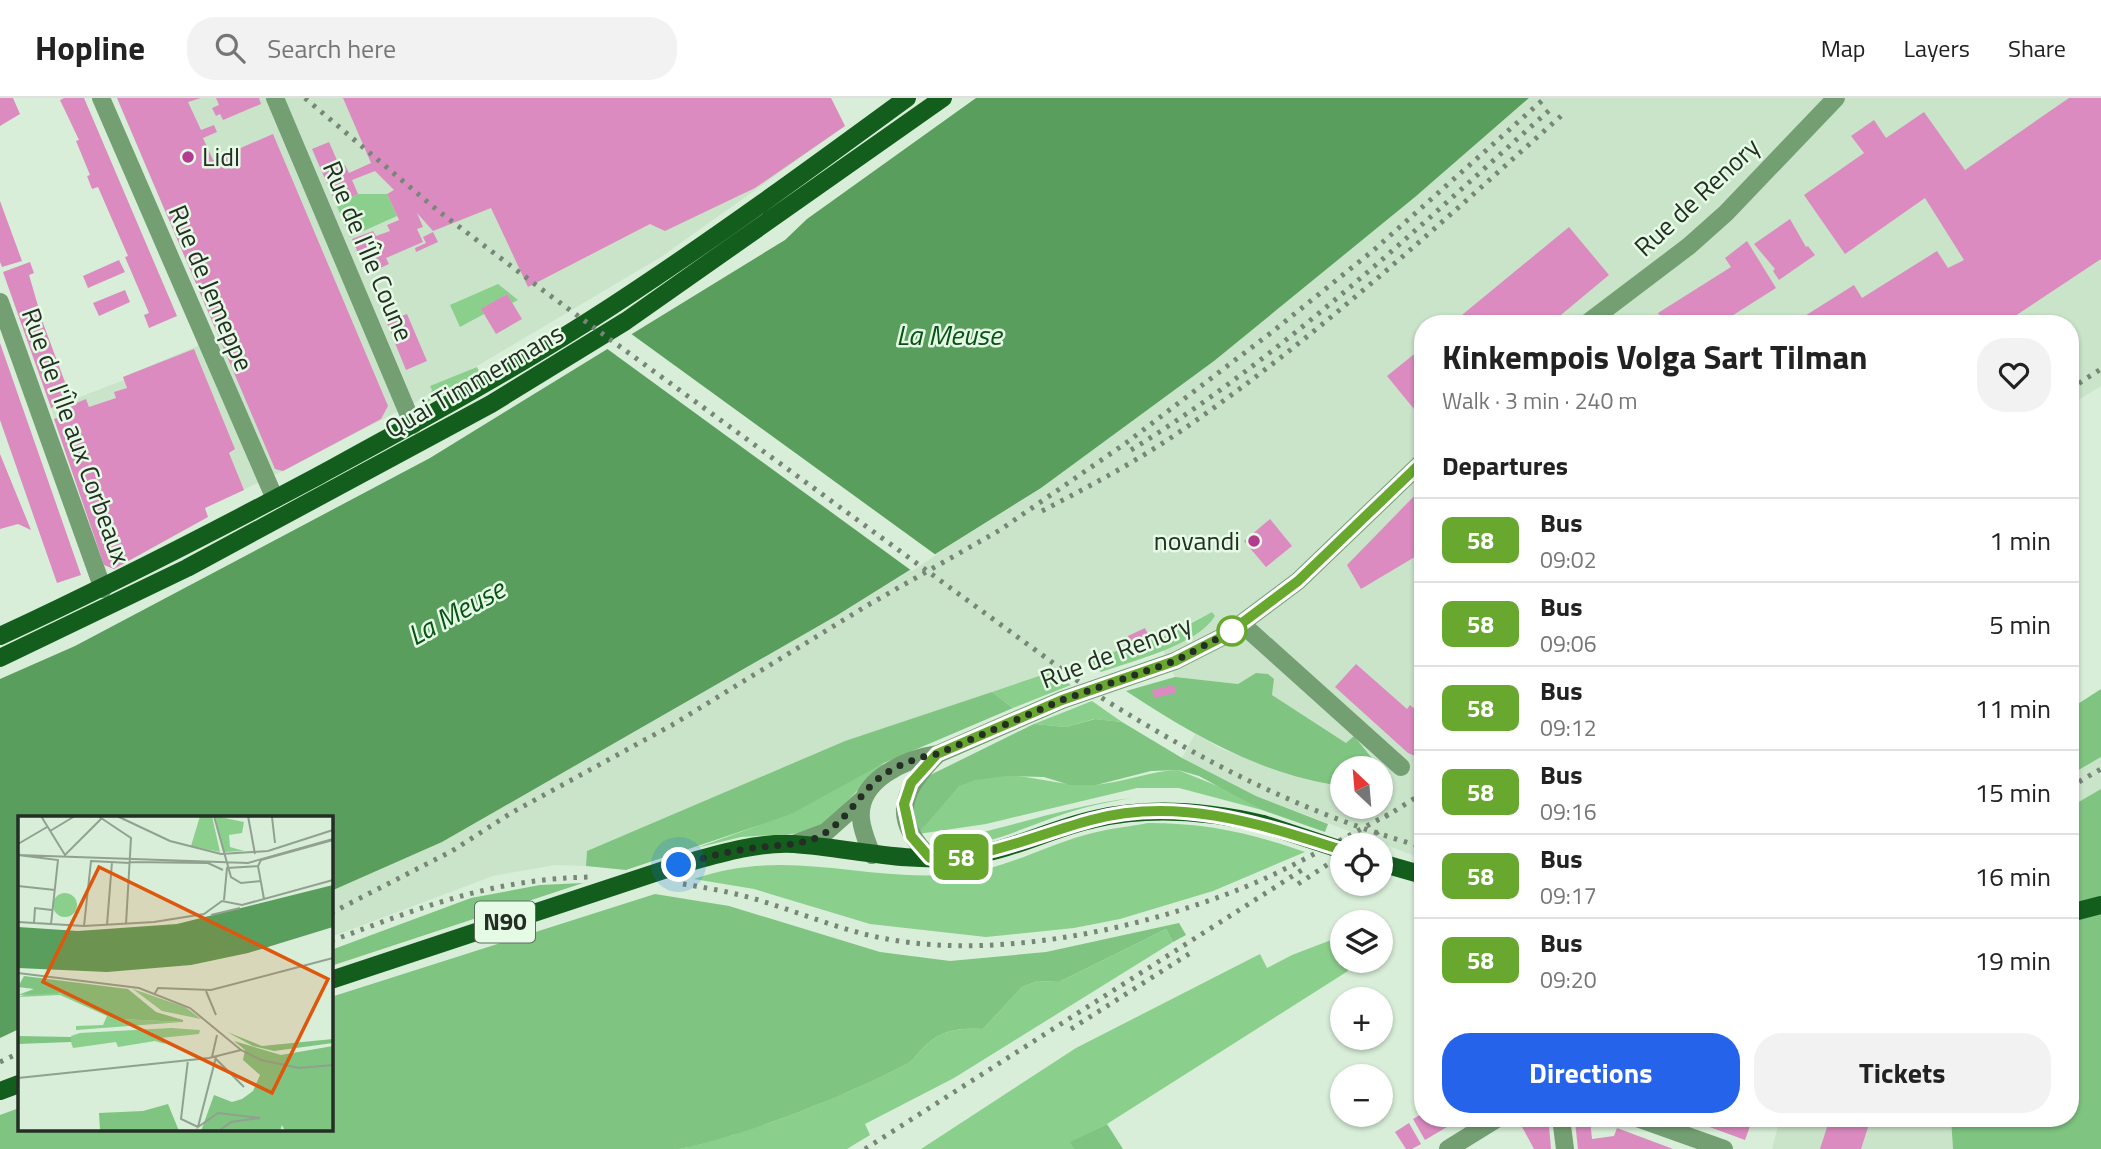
<!DOCTYPE html>
<meta charset="utf-8">
<style>
:root{--surface:#fff;--page:#f2f2f2;--text:#222;--muted:#767676;--line:#e0e0e0;--accent:#2563eb}
body{margin:0;font-family:"Titillium Web",sans-serif;background:var(--page);color:var(--text);height:100vh;display:flex;flex-direction:column;font-size:26px;white-space:nowrap}
*{box-sizing:border-box;margin:0}
p{font-size:23px;color:var(--muted)}
.icon{flex:none;width:38px;height:38px;fill:none;stroke:currentColor;stroke-width:2;stroke-linecap:round;stroke-linejoin:round}
.map{position:relative;flex:1;overflow:hidden}
.side{position:absolute;left:1414px;top:217px;width:665px;height:812px;display:flex;flex-direction:column;background:var(--surface);border-radius:28px;box-shadow:0 2px 5px #0004}
.side>*{flex:none}
.badge{padding:0 14px;border-radius:10px;font-size:24px;line-height:46px}
.needle{width:46px;rotate:334deg}
.fabs{position:absolute;left:1330px;top:658px;display:grid;gap:14px}
.fabs a{display:grid;place-items:center;width:63px;height:63px;border-radius:50%;background:var(--surface);box-shadow:0 2px 5px #0004;font-size:35px}
.you{position:absolute;width:35px;height:35px;margin:-18px;border:5px solid #fff;border-radius:50%;background:#1a73e8;box-shadow:0 0 0 10px #1a73e833}
.map>.badge{position:absolute;translate:-50% -50%;box-shadow:0 0 0 4px #fff}
h2{padding:0 28px;font-size:26px;line-height:63px}
.round{display:grid;place-items:center;flex:none;width:74px;height:74px;border-radius:28px;background:var(--page)}
.summary{display:flex;align-items:center;justify-content:space-between;height:119px;padding:0 28px}
h1{font-size:33px;font-weight:700;line-height:52px}
.button{display:flex;gap:14px;margin-top:auto;padding:14px 28px}
.button a{flex:1;height:80px;border-radius:28px;background:var(--accent);color:#fff;font-size:28px;font-weight:700;line-height:80px;text-align:center}
.button a+a{background:var(--page);color:var(--text)}
ul{padding:0;list-style:none}
li{display:flex;align-items:center;gap:21px;height:84px;padding:0 28px;border-top:2px solid var(--line)}
li div{flex:1}
li b{display:block;font-size:26px}
li em{font-style:normal}
li .badge{min-width:77px;font-weight:700;text-align:center}
header{display:flex;align-items:center;gap:42px;box-sizing:border-box;height:98px;padding:0 35px;background:var(--surface);border-bottom:2px solid var(--line)}
header strong{font-size:33px}
nav{display:flex;gap:38px;margin-inline-start:auto;font-size:24px}
.search{width:490px;height:63px;background:var(--page);display:flex;align-items:center;gap:18px;box-sizing:border-box;padding:0 24px;border-radius:28px;color:var(--muted);font-size:26px}
.map>svg:first-child{display:block}
</style>
<header>
<strong>Hopline</strong>
<div class="search"><svg class="icon" aria-label="search" viewBox="0 0 24 24"><circle cx="10" cy="10" r="6"/><path d="M15 15l6 6"/></svg>Search here</div>
<nav><a>Map</a><a>Layers</a><a>Share</a></nav>
</header>
<div class="map">
<svg width="2101" height="1051" viewBox="0 0 2101 1051">
<rect width="100%" height="100%" fill="#d8eed8"/>
<path fill="#c9e4c9" d="M117 0H831L845 28 661 159 418 303 283 373 205 410 86 411 51 310 124 282 123 279 219 239Z
M1529 0H2101V288L2070 307V226H1423V722L1414 728 1423 731V761L1256 698 1182 660 1195 636 1224 652 1321 685 1342 688V709H1381V690H1387L1381 670 1354 638 1346 645 1272 597 1274 581 1256 575 1238 586 1175 579 1163 552 1206 529 1215 518 1212 514 1154 542 845 643 587 753 586 768 555 767 493 778 331 839V793L442 744 836 518 1041 390 1214 263 1415 99Z
M2101 659V691L2070 709V677Z
M1780 1020H1951L1953 1051H1772Z"/>
<path fill="#8bcf8d" d="M358 96H387L397 118 350 139 336 106Z
M498 186 518 202 512 205 507 196 482 211 484 216 460 229 450 207Z
M477 269 481 278 427 304 432 292 430 288Z
M1212 514 1215 518C1198 547 1132 563 1101 574L1085 563 1171 536Z
M1051 574 1071 587 1013 610 992 594Z
M1092 603 1122 624 1094 621 1066 629 1034 626Z
M884 665 828 723 806 735 741 739 696 750 757 728Z
M1178 672 1230 693 1262 712 1179 690H1137L986 726 918 736C927 726 952 692 960 687 1002 664 1050 689 1093 687 1122 685 1149 673 1178 672Z
M1132 700C1109 704 1086 708 1064 716 1021 730 974 756 929 745 997 735 1063 708 1132 700Z
M1148 725C1206 725 1251 735 1305 754L1213 793 1120 821 1074 830 986 839 870 826 754 791 694 781C790 748 863 785 958 776 1003 772 1042 749 1085 737 1105 731 1127 729 1148 725Z
M1166 831 1173 844 954 980 865 1026 870 1037 847 1051H679C750 1036 840 1000 905 967 912 964 916 958 921 952 940 932 956 930 983 931L1022 889 1038 883 1059 884Z
M1339 839 1342 863H1345L1348 873 1107 1026 1071 1044 1074 1051H921L1076 950 1260 856 1267 870 1292 857Z"/>
<path fill="#7fc481" d="M1256 575 1268 576 1274 581 1272 597 1346 645 1354 638 1380 670H1342V688C1262 677 1193 637 1126 593L1175 579 1238 586Z
M2101 591V659L2070 677V611Z
M992 594 1013 610 884 665 793 715 757 728 626 772 586 768 587 753 845 643Z
M1095 621 1122 624 1182 660 1256 698 1328 726 1325 734 1262 712 1199 678 1178 672 1151 673 1096 687H1070L1044 679 1007 678 975 682 959 688 918 736 909 697 920 682 1034 626 1066 629Z
M2101 691V1051H1953L1951 1020H2070V709Z
M583 785 331 868V852L471 800 540 787Z
M655 796 729 808 880 854 950 863 1046 854 1179 825 1186 837 1173 844 1166 831 1059 884 1038 883 1022 889 983 931C956 930 940 932 921 952 916 958 912 964 905 967 840 1000 751 1036 679 1051H0V1017L19 1010V1032H331V899Z
M1107 1026 1123 1051H1074L1070 1044Z"/>
<path fill="#5a9e5d" d="M976 0H1529L1415 99 1214 263 1041 390 836 518 442 744 331 793V720H19V931L0 940V581L75 548 430 360 785 142 807 121Z"/>
<path fill="#d8eed8" d="M630 235 936 457 912 473 606 250Z"/>
<path fill="#db8bc0" d="M0 0H13L20 16 0 28Z
M64 0H84L177 218 149 230 144 217 149 215 125 159 128 158 98 89 92 91 87 78 90 77 76 43 79 42 60 2Z
M117 0H201L188 4 201 32 214 27 217 34 203 40 213 62 273 36 388 308 381 321 283 373 275 371Z
M216 0H259L261 6 223 22 220 16 216 18 212 10 219 7Z
M343 0H831L845 28 755 90 665 133 650 126 528 189 491 110 433 133 417 115 423 129 417 131 423 144 386 160 389 166 367 176 352 141 373 133 376 138 390 133 387 127 399 122 387 96 394 92 375 73 352 82 358 96 336 106 312 51 329 44 340 69 345 67 349 75 371 65Z
M2069 0H2101V161L2003 226H1792L1854 187 1862 200 1937 153 1948 170 1964 162 1925 100 1845 156 1804 97 1864 55 1851 38 1874 22 1886 40 1924 14 1965 72Z
M0 103 22 163 2 169 0 164Z
M1790 121 1806 149 1808 148 1815 157 1779 182 1773 173 1775 171 1754 146Z
M1569 129 1609 177 1550 226H1451Z
M433 134 438 144 416 154 415 150 426 145 423 139Z
M1747 143 1776 190 1719 226H1665L1658 215 1731 169 1725 160Z
M119 162 125 174 88 190 83 178Z
M30 164 34 175 29 177 43 225 72 303 51 310 3 174Z
M125 192 130 204 99 218 93 205Z
M507 196 522 221 496 236 481 211Z
M407 216 427 263 406 272 386 223Z
M0 245 81 477 57 485 0 322Z
M1423 249V322L1387 278Z
M194 251 235 351 229 355 244 392 205 410 208 419 114 471 104 467 54 321 66 317 64 310 86 301 89 309 116 300 114 294 127 290 123 279Z
M0 356 31 432 18 426 0 431Z
M1423 389V454L1361 491 1347 467Z
M1270 421 1292 448 1266 469 1244 443Z
M1145 530 1150 541 1132 548 1128 538Z
M1356 566 1407 611 1410 607 1423 618V656L1417 659 1408 655 1335 589Z
M1174 587 1176 595 1154 600 1152 592Z
M1423 1015V1020H1462L1425 1042 1413 1021Z
M1532 1020H1544L1549 1028 1551 1051H1534L1521 1027Z
M1578 1020 1590 1021 1592 1041 1614 1038 1617 1030 1673 1051H1578L1575 1023Z
M1685 1020H1753L1745 1042Z
M1830 1020H1871L1861 1051H1820Z
M1409 1025 1421 1046 1412 1051H1406L1395 1034Z"/>
<g fill="none" stroke-linecap="round" stroke-linejoin="round">
<path stroke="#739f73" stroke-width="18" d="M101 0 275 401
M275 0 413 327
M0 204 103 491
M1586 226 1689 148 1726 115 1836 0
M1242 526 1401 669
M794 746 826 734 863 701
M872 757C868 746 862 733 861 721 857 682 905 661 938 656L1062 602 1175 563 1226 537 1298 483 1423 363
M931 760C890 721 901 692 938 656
M1561 1020 1565 1051
M1637 1020 1724 1051
M1448 1051 1498 1020"/>
<path stroke="#135d1d" stroke-width="18" d="M0 538C108 488 213 434 318 378 417 324 517 270 612 208 713 142 810 71 907 0
M0 560 187 470 491 306 626 223 943 0
M1381 765 1423 777
M2070 815 2101 807
M331 882 679 767C715 757 755 744 794 746 850 750 905 765 962 759 1009 754 1049 731 1095 721 1151 708 1207 713 1263 726
M0 993 19 986"/>
<path stroke="#778677" stroke-width="5" stroke-dasharray="3.5 7" stroke-linecap="butt" d="M305 0 437 112 548 196 1097 597C1206 665 1299 714 1423 749
M2070 291 2101 271
M1131 352C1285 257 1418 129 1553 9
M1042 413C1086 390 1130 367 1172 339 1311 245 1435 130 1561 18
M2070 689 2101 671
M1385 719 1423 695
M1358 747 1381 732
M683 786C707 790 731 794 755 801 799 814 842 833 887 841 1003 863 1159 828 1266 780 1309 760 1351 736 1393 714
M1298 786 1342 757
M331 815 452 753 511 715 672 627 868 507 1000 432 1126 345 1272 234 1375 151 1545 0
M331 843C422 809 494 780 594 779
M1071 931 1192 854
M0 964 19 955
M865 1051 1305 770"/>
<path stroke="#135d1d" stroke-width="18" d="M1263 726 1342 752"/>
</g>
<g fill="none" stroke-linecap="round" stroke-linejoin="round">
<defs>
<path id="line" d="M1342 752C1261 726 1177 698 1091 722 1035 737 991 760 930 760L911 738 904 706 911 685 937 656 1062 602 1175 563 1226 537 1298 483 1423 363"/>
</defs>
<use href="#line" stroke="#fff" stroke-width="16"/>
<use href="#line" stroke="#69a82f" stroke-width="10"/>
<path stroke="#252e25" stroke-width="7" stroke-dasharray="0 12.6" d="M679 767C703 760 728 753 753 750 774 747 796 748 816 740 843 728 857 699 878 681 894 668 918 659 937 656L1062 602 1175 563 1232 533"/>
</g>
<g fill="#b33b91" stroke="#e5fbe5" stroke-width="2.5">
<circle cx="188" cy="59" r="7"/>
<circle cx="1254" cy="443" r="7"/>
</g>
<circle fill="#fff" stroke="#69a82f" stroke-width="3.5" cx="1232" cy="533" r="14"/>
<g text-anchor="middle" stroke-width="5" stroke-linejoin="round" paint-order="stroke">
<rect fill="#e5fbe5" stroke="#5f6c5f" stroke-width="2" x="475" y="803.5" width="60" height="41" rx="5"/>
<g font-size="24" font-weight="bold" fill="#252e25">
<text x="505" y="832">N90</text>
</g>
<g font-size="26" fill="#252e25" stroke="#e5fbe5" text-anchor="start">
<text x="202" y="68">Lidl</text>
<text x="1240" y="452" text-anchor="end">novandi</text>
</g>
<g font-size="26" fill="#252e25" stroke="#e5fbe5">
<text transform="translate(1697 99) rotate(-43)" y="9">Rue de Renory</text>
<text transform="translate(368 153) rotate(67)" y="9">Rue de l'Île Coune</text>
<text transform="translate(211 190) rotate(67)" y="9">Rue de Jemeppe</text>
<text transform="translate(474 283) rotate(-30)" y="9">Quai Timmermans</text>
<text transform="translate(76 338) rotate(70)" y="9">Rue de l'Île aux Corbeaux</text>
<text transform="translate(1116 554) rotate(-21)" y="9">Rue de Renory</text>
</g>
<g font-size="28" font-style="italic" fill="#065314" stroke="#e5fbe5">
<text x="949" y="247">La Meuse</text>
<text transform="translate(456 514) rotate(-29)" y="10">La Meuse</text>
</g>
</g>
<g transform="translate(18 718)">
<rect width="315" height="315" fill="#d8eed8"/>
<path d="M182 0H194L202 36 173 30ZM197 0 226 6 224 17 211 19 212 31 226 35 206 36ZM35 89a12 12 0 1 1 24 0a12 12 0 1 1-24 0ZM115 173 167 191 183 203 144 195ZM12 177 35 176 51 179 102 203 164 206 58 214V210L85 209 89 200 42 179 0 181ZM153 212 182 214 181 218 142 222 147 228 137 225 100 231 98 226 55 232 53 226V220L62 217Z" fill="#8bcf8d"/>
<path d="M6 160 110 173 138 196 165 204V206L102 203 42 177 0 179 16 173 0 171ZM209 216 244 230 315 223V227L256 235 235 230ZM0 220 53 221V226L0 228ZM216 225 263 239 315 230V315H267L264 309 262 315H183L196 279 214 286 224 283 235 275 242 259 225 244 227 234ZM150 288 161 315H82L81 297 125 295Z" fill="#7fc481"/>
<path d="M315 69V111L230 137 173 149 89 156 0 152V111L60 115 159 108Z" fill="#5a9e5d"/>
<path fill="none" stroke="#90a190" stroke-width="2" d="M23 0 47 39 83 3M80 0 113 22 108 108M99 0 152 25 203 38 250 35 315 14M196 0 213 61 223 67 243 65M230 0 237 38M240 0H269M254 1 257 27M32 15 57 0M0 28 29 11M0 39 40 44 33 108M0 39 230 47 315 23M112 46 190 47 205 54M240 50 246 83M0 70 37 74M206 84 209 52 240 50 243 44 315 24M193 99 222 92M0 106 66 110 136 106 186 98 204 85 224 89 315 64M16 107 17 92 34 94M89 109 94 46M66 110 73 45 112 47M0 157 121 172 172 192 223 234 243 244 281 252 315 249M188 175 198 199M136 179 140 172 193 174 315 142M194 241 199 219M198 241 180 311 200 297 242 302 213 306 201 315M198 243 226 271M170 244 163 303 180 311M0 262 191 242 223 234"/>
<path fill="#de570d" fill-opacity="0.15" stroke="#de570d" stroke-width="3.5" d="M81 51 310 163 254 277 25 166Z"/>
<rect width="315" height="315" fill="none" stroke="#252e25" stroke-width="3.5"/>
</g>
</svg>
<div class="fabs">
<a><svg class="needle" viewBox="-14 -14 28 28"><path d="M0-13l5 13h-10z" fill="#e53935"/><path d="M0 13l5-13h-10z" fill="#767676"/></svg></a>
<a><svg class="icon" aria-label="locate" viewBox="0 0 24 24"><circle cx="12" cy="12" r="6"/><path d="M12 2v4M12 18v4M2 12h4M18 12h4"/></svg></a>
<a><svg class="icon" aria-label="layers" viewBox="0 0 24 24"><path d="M12 4l9 5-9 5-9-5zM3 14l9 5 9-5"/></svg></a>
<a>+</a>
<a>−</a>
</div>
<div class="you" style="left:679px;top:767px"></div>
<b class="badge" style="left:961px;top:759px;background:#69a82f;color:#fff">58</b>
<section class="side">
<div class="summary"><div><h1>Kinkempois Volga Sart Tilman</h1><p>Walk · 3 min · 240 m</p></div><a class="round"><svg class="icon" aria-label="heart" viewBox="0 0 24 24"><path d="M12 20l-8-8c-3-5 5-10 8-4 3-6 11-1 8 4z"/></svg></a></div>
<h2>Departures</h2>
<ul>
<li><span class="badge" style="background:#69a82f;color:#fff">58</span><div><b>Bus</b><p>09:02</p></div><em>1 min</em></li>
<li><span class="badge" style="background:#69a82f;color:#fff">58</span><div><b>Bus</b><p>09:06</p></div><em>5 min</em></li>
<li><span class="badge" style="background:#69a82f;color:#fff">58</span><div><b>Bus</b><p>09:12</p></div><em>11 min</em></li>
<li><span class="badge" style="background:#69a82f;color:#fff">58</span><div><b>Bus</b><p>09:16</p></div><em>15 min</em></li>
<li><span class="badge" style="background:#69a82f;color:#fff">58</span><div><b>Bus</b><p>09:17</p></div><em>16 min</em></li>
<li><span class="badge" style="background:#69a82f;color:#fff">58</span><div><b>Bus</b><p>09:20</p></div><em>19 min</em></li>
</ul>
<div class="button"><a>Directions</a><a>Tickets</a></div>
</section>
</div>
